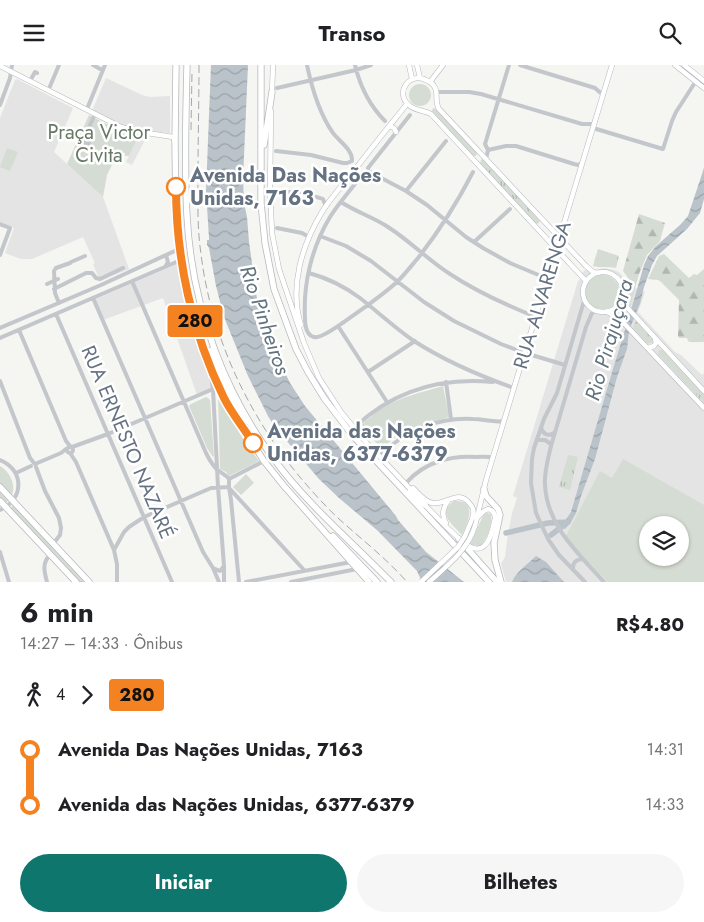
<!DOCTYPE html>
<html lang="pt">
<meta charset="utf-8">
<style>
:root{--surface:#fff;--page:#f6f6f6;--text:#202124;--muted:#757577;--accent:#0f766e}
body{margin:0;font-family:Jost,sans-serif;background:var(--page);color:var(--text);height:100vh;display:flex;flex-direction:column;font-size:19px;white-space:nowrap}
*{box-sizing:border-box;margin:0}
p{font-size:16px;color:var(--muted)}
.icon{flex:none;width:28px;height:28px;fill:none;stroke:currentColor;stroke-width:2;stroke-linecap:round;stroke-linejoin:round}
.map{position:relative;height:517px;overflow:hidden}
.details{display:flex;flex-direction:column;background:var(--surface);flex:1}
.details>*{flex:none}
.badge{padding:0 10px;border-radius:4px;font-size:18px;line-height:32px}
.fabs{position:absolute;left:639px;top:451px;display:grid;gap:10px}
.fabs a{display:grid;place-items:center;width:50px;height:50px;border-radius:50%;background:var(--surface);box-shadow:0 1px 4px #0004;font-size:25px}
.map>.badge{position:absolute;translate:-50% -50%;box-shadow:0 0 0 2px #fff}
.legs{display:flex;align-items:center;gap:8px;height:55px;padding:0 20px;font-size:16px}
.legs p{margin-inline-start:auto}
.overview{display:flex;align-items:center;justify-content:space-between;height:85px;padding:0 20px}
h1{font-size:28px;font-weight:700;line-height:38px}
.action{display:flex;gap:10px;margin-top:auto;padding:10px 20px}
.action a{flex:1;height:58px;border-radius:30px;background:var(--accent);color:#fff;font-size:20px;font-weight:700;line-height:58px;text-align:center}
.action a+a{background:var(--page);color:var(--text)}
ul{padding:0 20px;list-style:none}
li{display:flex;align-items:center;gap:18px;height:55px;font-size:19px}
li i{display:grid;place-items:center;width:8px;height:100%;margin:0 6px;background:currentColor}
li i::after{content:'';width:12px;height:12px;margin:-6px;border:4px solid;border-radius:50%;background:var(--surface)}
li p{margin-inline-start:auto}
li:first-child i{background:linear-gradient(#0000 50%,currentColor 0)}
li:last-child i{background:linear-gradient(currentColor 50%,#0000 0)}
header{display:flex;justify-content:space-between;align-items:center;height:65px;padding:0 20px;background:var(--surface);font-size:22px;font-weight:700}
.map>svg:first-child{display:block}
</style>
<header><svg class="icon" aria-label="menu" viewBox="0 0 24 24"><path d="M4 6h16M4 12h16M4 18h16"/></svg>Transo<svg class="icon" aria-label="search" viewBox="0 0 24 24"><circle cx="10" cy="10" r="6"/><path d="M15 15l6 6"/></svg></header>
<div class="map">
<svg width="704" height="517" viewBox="0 0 704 517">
<defs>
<pattern id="grass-tufts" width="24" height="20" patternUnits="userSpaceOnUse" patternTransform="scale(1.25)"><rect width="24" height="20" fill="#d5dcd3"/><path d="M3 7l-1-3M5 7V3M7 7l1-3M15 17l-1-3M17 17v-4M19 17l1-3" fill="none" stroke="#b0b7b1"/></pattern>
<pattern id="forest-firs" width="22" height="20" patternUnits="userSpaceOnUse" patternTransform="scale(1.25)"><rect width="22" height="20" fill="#d5dcd3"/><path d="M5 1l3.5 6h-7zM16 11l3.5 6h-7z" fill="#b0b7b1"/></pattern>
<pattern id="water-waves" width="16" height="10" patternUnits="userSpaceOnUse" patternTransform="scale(1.25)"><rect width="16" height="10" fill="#bac3c9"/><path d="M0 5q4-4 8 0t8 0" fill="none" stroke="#9ba3a9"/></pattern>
</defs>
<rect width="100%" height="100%" fill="#f5f5f2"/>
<path fill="#e3e4e3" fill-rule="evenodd" d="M106 13 142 30 150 32 170 31V68L148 66 127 62 92 46Z
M17 14 73 43 54 87 103 132 129 204 100 216 93 199 95 198 83 172 32 194H21L5 188 14 163 0 157V53L15 15Z
M139 70 147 71 132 100 126 97Z
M179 198 188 243 204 293 212 324 197 330 163 233 103 255 94 235Z
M605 203 614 205 619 207 624 213 627 219 645 227 638 247 675 287 681 290 702 310 704 308V517H506L501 499 505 492 508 469 512 448 517 433 513 431 578 216 584 211 582 208 586 204 590 207 594 205ZM648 460H680V492H648Z"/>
<path fill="url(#grass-tufts)" d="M433 43 436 44 477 88 476 91H473L434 50 432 46Z
M483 94 540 156 539 158 536 159 480 98 481 95Z
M598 184 619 191 616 203C608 201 600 203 593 201Z
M635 257H637L652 274 653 276 651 278H647L633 263Z
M659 285H663L704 329V338L658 289Z
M568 390 578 392 570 425 559 422Z
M14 439 86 517H78L9 444Z"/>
<path fill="url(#forest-firs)" d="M639 149 665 158 660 176 647 190 639 209 630 241 624 235 628 221H634L623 206Z
M664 189 689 213 694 209 697 210 704 204V277H690L688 276 687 273H679L678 271 679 235 661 217 658 215 648 214 659 191Z"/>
<path fill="#d5dcd3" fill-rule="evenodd" d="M409 30a11 11 0 1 1 22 0a11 11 0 1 1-22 0Z
M89 50 120 66 139 70 129 91H125V88H118L107 110 103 132 67 99Z
M7 83 18 87 10 106 0 102Z
M585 227a17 17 0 1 1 34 0a17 17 0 1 1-34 0Z
M443 321 449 352 417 362 394 373 382 384 360 361C367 355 374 348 382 343 401 332 422 327 443 321Z
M218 331 243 374 259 396 229 411 226 407 220 404Z
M206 332 208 333 210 335 214 391 213 392 207 383 189 341 191 339Z
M623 394 704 440V517H608L565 473 600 406 612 413ZM648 460H680V492H648Z
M0 401C12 408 19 426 7 437 5 439 2 439 0 441Z
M246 409 254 418 241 430 233 422Z
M454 436C478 434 468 458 462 470 453 460 436 448 454 436Z
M486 448 491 449C493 456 487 476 480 481H476L470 479 483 451Z"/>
<path fill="url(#water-waves)" d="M211 0H248L243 114 244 138 247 152 249 177 257 234 276 287 280 289 281 291 279 295 290 318 305 341 396 451 398 455 426 487 464 517H422L417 506 378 466 339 433 319 414 275 362 268 351 248 311 224 252 216 221 209 183 207 180V175H209V173L206 126Z
M704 103V134L700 148 687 164 657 191 652 200 644 222 640 239 638 243 629 266 627 284 617 312 595 394 581 431 576 448 571 457 565 464 561 460 565 456 571 447 613 304 631 245 644 200 648 191 656 181 680 160 688 151Z
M536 491 546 497 564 517H512C516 507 528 499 536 491Z"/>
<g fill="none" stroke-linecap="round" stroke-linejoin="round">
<path stroke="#bac3c9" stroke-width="5.5" d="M506 468 548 458 568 457
M551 470 568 457"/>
<defs>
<path id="major" d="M409 0 412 14
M417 0 420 13
M675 0 704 23
M684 0 704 16
M0 1 121 62 134 66 173 72 175 77
M430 17 443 0
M272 28 273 0
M271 46 270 125 272 168 279 204 304 278 319 313 341 347 364 375 414 428
M389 61 394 63 396 67
M583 227a20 20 0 1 1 40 0a20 20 0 1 1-40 0Z
M586 216 431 49C424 45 415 46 409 40 394 28 410 5 428 16 430 17 433 19 434 21 439 27 434 36 439 44L586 201 593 207 598 208
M621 233 624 239 704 326
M607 247 619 253 704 343
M301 260C289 222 302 180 322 147 332 131 345 117 357 102 373 81 390 60 407 39
M648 283 654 281 656 278 655 274
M413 423C419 429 424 436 432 438 446 441 458 423 470 439 474 443 474 449 472 454
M424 439C434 449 462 480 473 483 476 484 481 484 484 481 491 476 493 461 495 453 495 448 493 445 488 444L484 446 477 453
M446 458C441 450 443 443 448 436
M475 461 486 415 612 0"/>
<path id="highway" d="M176 0 175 77 176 150 179 184 189 235 211 303 225 335 235 351 264 396 284 421 369 517
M187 0C186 50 184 101 187 151 192 244 225 333 283 406 315 446 355 480 391 517
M261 0V138L265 178 274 224 296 284 308 307 324 333 353 371 489 517
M264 80 272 27
M211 285 221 313 244 359
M0 422 89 517
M484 424 486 431 498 444 500 450 494 478 495 495 501 517
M410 427 425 440
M0 436 76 517
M333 471 377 517
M459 474 497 517"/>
</defs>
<use href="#major" stroke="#b4b8bc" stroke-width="5.5"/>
<use href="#highway" stroke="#b6b8bc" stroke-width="7"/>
<path stroke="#c3c6ca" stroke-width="4" d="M93 0 102 5
M355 0C360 21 369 40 385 56
M520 0 595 23 603 30
M30 16 35 7 37 8
M277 23 356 5 371 0
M48 26 59 0
M439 27H469L481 29 582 59H594
M0 40 10 13 12 0
M87 44 105 0
M410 50 368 103V106L406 126 427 140 466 172 483 183 510 198 548 214
M593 63 663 84 672 56 676 47 696 16
M78 78H89
M82 78 95 49
M488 85 506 81H516L574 99 578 100 582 98
M276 86 311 90 343 98H347L352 96C353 85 340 77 333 68 319 48 312 24 307 0
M486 94 488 85 485 79 509 0
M351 109 357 111 358 115C349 127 338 139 330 152 312 182 303 218 305 253 305 260 306 270 314 272 321 274 338 261 344 257 362 244 382 231 398 216 405 209 412 200 418 193 440 165 457 138 473 107
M270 125C288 127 307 128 323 134L326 142
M406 126 446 76
M341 137C356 147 373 152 388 162 410 176 428 195 450 209 477 227 506 240 536 252
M0 159 10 163 0 190
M277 163 302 168 309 172
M320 171 346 181 371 196 424 237 454 256 501 279 525 288 565 300
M474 177 510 144
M71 197 85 191
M165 202 168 197 166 190
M309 208C327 213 344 221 360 233 378 247 395 263 414 276 445 296 480 311 514 323
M132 216 206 388C209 394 213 402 219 406 223 409 226 410 229 414V422L231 435 239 517
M47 219 58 214
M54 224 86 208H92L96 213 100 214 123 203
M93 233 203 487 213 503 219 517
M584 236 557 328 544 354 534 383 532 394 531 418 536 448 548 474 559 490 585 517
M59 238 55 228 54 206 56 203 70 198
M597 246 592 248 586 262 551 381C548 394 544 407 545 420 547 461 578 488 604 517
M56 249 172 517
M338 261 387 337
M0 263 101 220 179 184
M19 265 66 376 70 381
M0 273 181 195
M210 305 213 324 218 422 224 501V517
M368 307 415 276
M0 316 30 393 34 398
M446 317 451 354
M356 361C395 325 441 312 493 317
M541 363C543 369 548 372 554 368
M537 375H545L551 379
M67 385a3 3 0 1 1 6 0a3 3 0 1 1-6 0Z
M72 382 108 369 213 324
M70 388 76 397 114 485 117 499V517
M382 389C405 365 440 352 473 354 484 354 494 358 504 356
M0 395C25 405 24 435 0 445
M35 399 61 388 66 384
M36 402 45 426 59 453 61 463 60 470 53 479
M16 408 31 401
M229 414 264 396
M407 417C425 397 451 390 477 392 483 392 488 391 493 393
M230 424 304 505
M114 485 124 467 129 462 144 452 211 423 229 422
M0 487 9 517
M213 503 220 506 224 501
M573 505C572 498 576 494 583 494
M47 517C44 506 42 498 50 490
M246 517 351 497
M291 517 357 504"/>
<use href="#major" stroke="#fff" stroke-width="4.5"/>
<use href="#highway" stroke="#fff" stroke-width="5.5"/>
<path stroke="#a4a8ae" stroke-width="1" stroke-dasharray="8 4" stroke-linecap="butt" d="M199 0C199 37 198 73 198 110 198 136 197 163 201 189 211 271 247 348 299 411 311 425 324 440 338 453 361 474 386 493 407 517
M191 65 192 7"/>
<defs>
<path id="major-bridge" d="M421 517 458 482 465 471 472 454
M429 517C447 501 468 485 475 461"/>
</defs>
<use href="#major-bridge" stroke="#b4b8bc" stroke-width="5.5" stroke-linecap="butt"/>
<use href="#major-bridge" stroke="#fff" stroke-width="4.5"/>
</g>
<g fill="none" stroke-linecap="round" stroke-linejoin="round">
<defs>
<path id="line-1" d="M176 122C176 194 192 268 224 333 232 349 244 363 253 378"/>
</defs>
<use href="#line-1" stroke="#fff" stroke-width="11"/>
<use href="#line-1" stroke="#f58220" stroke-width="8"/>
</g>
<g fill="#fff" stroke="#f58220" stroke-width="2.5">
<circle cx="176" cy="122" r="9"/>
<circle cx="253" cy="378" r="9"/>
</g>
<g text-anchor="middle" stroke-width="5" stroke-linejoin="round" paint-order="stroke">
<g font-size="20" fill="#667964" stroke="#fff">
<text x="99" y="74">Praça Victor<tspan x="99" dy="23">Civita</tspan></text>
</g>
<g font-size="20" font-weight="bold" fill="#657282" stroke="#fff" text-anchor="start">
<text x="190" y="117">Avenida Das Nações<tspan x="190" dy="23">Unidas, 7163</tspan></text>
<text x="267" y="373">Avenida das Nações<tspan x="267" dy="23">Unidas, 6377-6379</tspan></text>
</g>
<g font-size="20" fill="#657282" stroke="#fff">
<text transform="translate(542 230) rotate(-73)" y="7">RUA ALVARENGA</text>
<text transform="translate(128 377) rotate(67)" y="7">RUA ERNESTO NAZARÉ</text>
</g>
<g font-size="21" font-style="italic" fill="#61737f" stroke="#fff">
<text transform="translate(265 255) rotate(71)" y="7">Rio Pinheiros</text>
<text transform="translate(609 275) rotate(-74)" y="7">Rio Pirajuçara</text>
</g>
</g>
</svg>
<div class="fabs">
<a><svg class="icon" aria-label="layers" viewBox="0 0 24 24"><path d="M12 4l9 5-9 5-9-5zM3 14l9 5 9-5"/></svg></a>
</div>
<b class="badge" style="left:195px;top:256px;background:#f58220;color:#111">280</b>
</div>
<section class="details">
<div class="overview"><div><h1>6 min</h1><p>14:27 – 14:33 · Ônibus</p></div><b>R$4.80</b></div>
<div class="legs"><svg class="icon" aria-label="walk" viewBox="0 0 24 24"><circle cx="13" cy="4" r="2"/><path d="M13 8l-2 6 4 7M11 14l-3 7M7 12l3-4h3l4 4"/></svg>4<svg class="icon" aria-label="forward" viewBox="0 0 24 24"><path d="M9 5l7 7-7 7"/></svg><b class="badge" style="background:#f58220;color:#111">280</b></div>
<ul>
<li><i style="color:#f58220"></i><b>Avenida Das Nações Unidas, 7163</b><p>14:31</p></li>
<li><i style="color:#f58220"></i><b>Avenida das Nações Unidas, 6377-6379</b><p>14:33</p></li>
</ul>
<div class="action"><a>Iniciar</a><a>Bilhetes</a></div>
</section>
